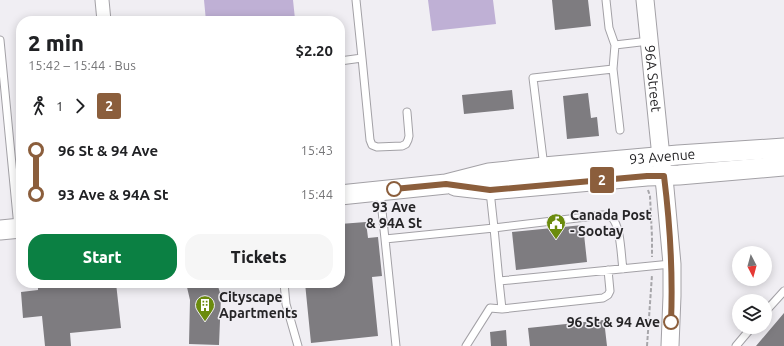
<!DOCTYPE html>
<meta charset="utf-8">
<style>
:root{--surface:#fff;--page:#f6f6f6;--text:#202124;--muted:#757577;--accent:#0b8043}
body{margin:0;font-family:Ubuntu,sans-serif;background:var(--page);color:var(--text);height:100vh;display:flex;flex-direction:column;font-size:15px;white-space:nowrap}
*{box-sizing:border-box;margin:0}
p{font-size:13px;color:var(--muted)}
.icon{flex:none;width:22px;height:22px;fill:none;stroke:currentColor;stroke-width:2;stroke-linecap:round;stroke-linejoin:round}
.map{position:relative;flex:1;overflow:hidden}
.sheet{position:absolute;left:16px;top:16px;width:329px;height:272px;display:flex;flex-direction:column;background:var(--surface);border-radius:16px;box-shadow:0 2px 10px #0003}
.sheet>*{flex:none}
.badge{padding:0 8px;border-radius:3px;font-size:14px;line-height:26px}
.needle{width:26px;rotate:174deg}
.buttons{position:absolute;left:732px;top:246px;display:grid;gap:8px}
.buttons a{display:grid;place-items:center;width:40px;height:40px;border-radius:50%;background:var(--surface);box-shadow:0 2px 10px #0003;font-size:20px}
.map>.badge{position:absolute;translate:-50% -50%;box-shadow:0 0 0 2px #fff}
.legs{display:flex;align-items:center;gap:6px;height:44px;padding:0 12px;font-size:13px}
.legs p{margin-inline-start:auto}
.head{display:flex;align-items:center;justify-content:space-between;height:68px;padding:0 12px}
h1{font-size:22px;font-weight:800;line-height:30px}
.button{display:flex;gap:8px;margin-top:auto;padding:8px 12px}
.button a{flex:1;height:46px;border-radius:16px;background:var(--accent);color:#fff;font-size:16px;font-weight:800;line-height:46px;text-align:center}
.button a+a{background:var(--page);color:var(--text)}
ul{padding:0 12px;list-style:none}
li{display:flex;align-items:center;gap:14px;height:44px;font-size:15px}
li i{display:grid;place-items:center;width:6px;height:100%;margin:0 5px;background:currentColor}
li i::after{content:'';width:10px;height:10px;margin:-5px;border:3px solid;border-radius:50%;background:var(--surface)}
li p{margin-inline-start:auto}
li:first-child i{background:linear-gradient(#0000 50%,currentColor 0)}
li:last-child i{background:linear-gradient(currentColor 50%,#0000 0)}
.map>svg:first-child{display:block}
</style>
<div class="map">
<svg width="784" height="346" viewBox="0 0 784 346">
<rect width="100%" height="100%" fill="#f0eef3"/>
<path fill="#bfb0d5" d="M204 0H293L295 19 281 21H206Z
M428 0H493L496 24 432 31Z"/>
<path fill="#7e7c80" d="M552 0H588L591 26 555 30Z
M512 90 514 109 464 114 462 95Z
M588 93 591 118 597 117 599 136 567 139 563 96Z
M366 222 368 238 378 237 382 276 372 277 378 336 311 343 305 283H340V224Z
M583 225 587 262 516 270 512 232Z
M38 283H116L121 328 70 333 71 346H45L42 316 23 318 21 292 38 290Z
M186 283H217L221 296 219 345 189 344 190 300Z
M784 313V346H756Z
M604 320 607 346H530L528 328Z
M506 330 507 346H491L490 332Z"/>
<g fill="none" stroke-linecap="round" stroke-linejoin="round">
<defs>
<path id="service" d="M606 0 609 28 615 45 613 69
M0 40 18 227
M615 45 649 41
M362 58 370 140 372 145 377 147 402 146 406 144 408 140 409 136 407 112
M340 61 362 58 356 0
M544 167 533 78 613 69 620 130
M490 191 494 228 603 215C606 216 610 216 612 218 621 226 621 257 623 269
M380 192 385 239 494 228 499 281 671 264
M385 239 396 346
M284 283 286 304 298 346
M502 309 603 298 608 295 610 291 608 270
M765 312 784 291
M466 346 490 308 502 309 499 281
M736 346 752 327"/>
<path id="minor" d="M102 0 104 21"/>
<g id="tertiary">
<path id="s1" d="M645 0 661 157 665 188 672 264V296L670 346"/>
</g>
<g id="secondary">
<path d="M455 186 490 190 647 176 679 175 784 166"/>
<path id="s2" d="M340 195 446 184 489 173 544 167 678 155 784 148"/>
<path d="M0 230 21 228"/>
</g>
</defs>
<use href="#service" stroke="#a3a1a6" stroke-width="9"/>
<use href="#minor" stroke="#a3a1a6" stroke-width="15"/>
<use href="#tertiary" stroke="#a3a1a6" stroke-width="19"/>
<use href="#secondary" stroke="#a3a1a6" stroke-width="21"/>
<path stroke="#a7a6aa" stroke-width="2" stroke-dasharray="4 2" stroke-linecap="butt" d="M648 190 650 196 652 237V257
M647 346 652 275"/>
<use href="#service" stroke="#fff" stroke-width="7"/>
<use href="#minor" stroke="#fff" stroke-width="13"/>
<use href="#tertiary" stroke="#fff" stroke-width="17"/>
<use href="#secondary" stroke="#fff" stroke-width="19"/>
</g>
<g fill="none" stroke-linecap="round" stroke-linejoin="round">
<defs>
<path id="line-1" d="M394 189 446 184 490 190 647 176H664C670 224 673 273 671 322"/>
</defs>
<use href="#line-1" stroke="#fff" stroke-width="9"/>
<use href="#line-1" stroke="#8b5e3c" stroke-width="6"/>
</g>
<defs>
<symbol id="civic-pin" viewBox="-11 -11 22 30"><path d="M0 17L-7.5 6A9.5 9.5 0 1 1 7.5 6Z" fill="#6b8b0d" stroke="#f0eef3"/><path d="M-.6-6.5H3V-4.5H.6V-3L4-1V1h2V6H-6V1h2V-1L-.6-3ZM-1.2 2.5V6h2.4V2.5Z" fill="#fff"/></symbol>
<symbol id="building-pin" viewBox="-11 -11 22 30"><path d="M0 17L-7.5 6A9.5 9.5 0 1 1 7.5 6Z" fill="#6b8b0d" stroke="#f0eef3"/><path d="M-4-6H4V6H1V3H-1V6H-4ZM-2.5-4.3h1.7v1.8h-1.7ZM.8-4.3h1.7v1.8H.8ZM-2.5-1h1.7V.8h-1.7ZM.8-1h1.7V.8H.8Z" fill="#fff"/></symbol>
</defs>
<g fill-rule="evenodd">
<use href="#civic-pin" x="545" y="212" width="22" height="30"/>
<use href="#building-pin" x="194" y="294" width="22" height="30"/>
</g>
<g fill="#fff" stroke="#8b5e3c" stroke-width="2">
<circle cx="394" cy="189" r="7"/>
<circle cx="671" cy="322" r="7"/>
</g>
<g text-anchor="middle" stroke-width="3" stroke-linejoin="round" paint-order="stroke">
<g font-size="14" fill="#262527" stroke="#f0eef3">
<text dy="5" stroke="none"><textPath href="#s1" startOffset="79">96A Street</textPath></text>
<text dy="5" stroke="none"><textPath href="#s2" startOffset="325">93 Avenue</textPath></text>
</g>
<g font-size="14" font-weight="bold" fill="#262527" stroke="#f0eef3">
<text x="394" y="212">93 Ave<tspan x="394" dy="16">&amp; 94A St</tspan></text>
<text x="660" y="327" text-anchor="end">96 St &amp; 94 Ave</text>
</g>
<g font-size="14" font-weight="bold" fill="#262527" stroke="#f0eef3" text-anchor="start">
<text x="570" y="220">Canada Post<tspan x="570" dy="16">- Sootay</tspan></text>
<text x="219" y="302">Cityscape<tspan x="219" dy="16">Apartments</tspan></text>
</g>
</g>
</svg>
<div class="buttons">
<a><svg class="needle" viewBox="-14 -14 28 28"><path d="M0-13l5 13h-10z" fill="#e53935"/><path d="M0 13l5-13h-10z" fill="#757577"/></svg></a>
<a><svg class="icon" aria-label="layers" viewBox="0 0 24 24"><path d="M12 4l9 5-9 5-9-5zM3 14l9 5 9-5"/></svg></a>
</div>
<b class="badge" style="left:602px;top:180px;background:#8b5e3c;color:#fff">2</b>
<section class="sheet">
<div class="head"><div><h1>2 min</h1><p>15:42 – 15:44 · Bus</p></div><b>$2.20</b></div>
<div class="legs"><svg class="icon" aria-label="walk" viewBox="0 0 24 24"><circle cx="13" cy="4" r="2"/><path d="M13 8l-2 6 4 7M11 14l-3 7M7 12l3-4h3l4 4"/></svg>1<svg class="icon" aria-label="forward" viewBox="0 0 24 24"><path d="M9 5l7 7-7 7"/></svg><b class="badge" style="background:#8b5e3c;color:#fff">2</b></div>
<ul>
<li><i style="color:#8b5e3c"></i><b>96 St &amp; 94 Ave</b><p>15:43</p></li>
<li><i style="color:#8b5e3c"></i><b>93 Ave &amp; 94A St</b><p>15:44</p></li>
</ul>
<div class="button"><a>Start</a><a>Tickets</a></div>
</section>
</div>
